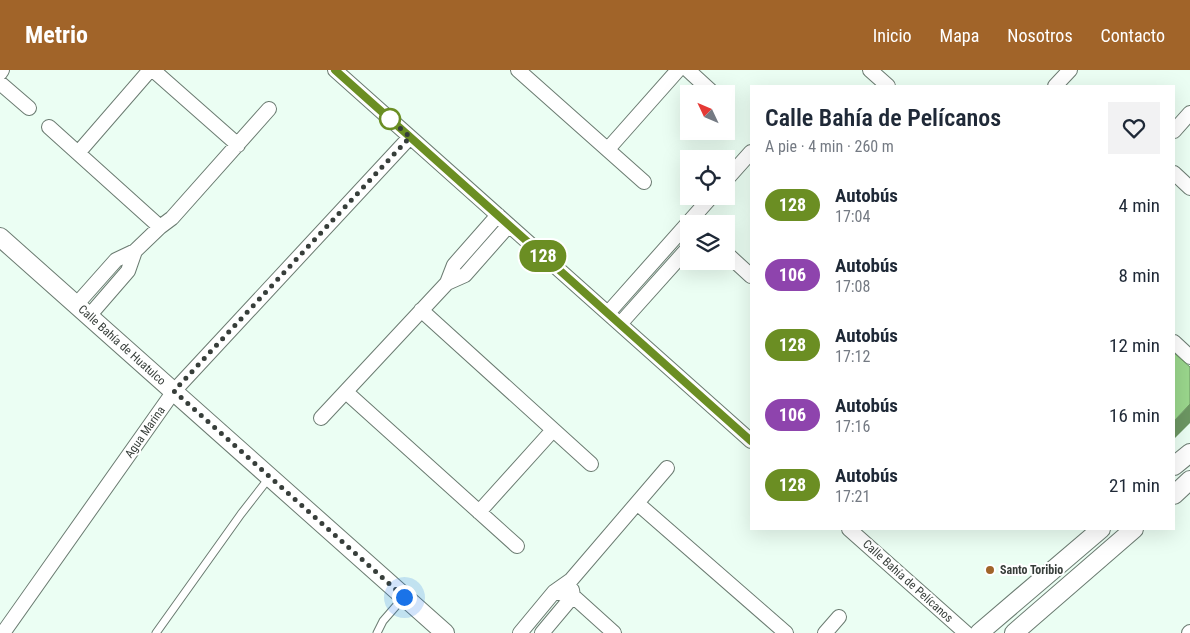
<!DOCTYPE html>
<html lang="es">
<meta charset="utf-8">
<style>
:root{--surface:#fff;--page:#f2f2f3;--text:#1f2937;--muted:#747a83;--accent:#a16429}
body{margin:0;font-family:"Roboto Condensed",sans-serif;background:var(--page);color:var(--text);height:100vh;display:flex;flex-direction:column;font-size:19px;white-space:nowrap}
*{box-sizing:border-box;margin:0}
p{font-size:16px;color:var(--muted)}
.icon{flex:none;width:28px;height:28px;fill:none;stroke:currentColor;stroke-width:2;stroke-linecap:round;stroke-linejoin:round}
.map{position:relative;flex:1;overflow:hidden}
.side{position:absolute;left:750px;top:15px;width:425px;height:445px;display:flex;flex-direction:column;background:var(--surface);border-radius:0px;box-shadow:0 5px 20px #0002}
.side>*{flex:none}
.badge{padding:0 10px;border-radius:16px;font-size:18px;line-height:32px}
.needle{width:32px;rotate:314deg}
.controls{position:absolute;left:680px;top:15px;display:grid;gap:10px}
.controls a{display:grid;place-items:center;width:55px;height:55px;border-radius:0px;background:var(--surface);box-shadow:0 5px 20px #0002;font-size:25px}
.you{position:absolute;width:25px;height:25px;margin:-12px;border:4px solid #fff;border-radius:50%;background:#1a73e8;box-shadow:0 0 0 8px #1a73e833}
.map>.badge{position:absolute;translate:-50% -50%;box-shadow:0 0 0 2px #fff}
.round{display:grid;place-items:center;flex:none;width:52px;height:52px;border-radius:0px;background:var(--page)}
.headline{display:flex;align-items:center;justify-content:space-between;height:85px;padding:0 15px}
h1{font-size:24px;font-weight:600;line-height:38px}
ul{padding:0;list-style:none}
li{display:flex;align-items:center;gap:15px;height:70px;padding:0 15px}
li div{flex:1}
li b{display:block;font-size:19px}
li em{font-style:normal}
li .badge{min-width:55px;font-weight:700;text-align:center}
header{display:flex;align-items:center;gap:30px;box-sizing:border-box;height:70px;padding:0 25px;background:var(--accent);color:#fff}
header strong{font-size:24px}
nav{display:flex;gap:28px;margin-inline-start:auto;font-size:18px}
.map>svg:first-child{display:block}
</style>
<header>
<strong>Metrio</strong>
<nav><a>Inicio</a><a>Mapa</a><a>Nosotros</a><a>Contacto</a></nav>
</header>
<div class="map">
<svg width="1190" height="563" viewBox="0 0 1190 563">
<rect width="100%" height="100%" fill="#ebfef3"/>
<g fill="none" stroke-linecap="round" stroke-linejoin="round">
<defs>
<path id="service" d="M156 563 241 444 269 408
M377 563 383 551 403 528"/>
<path id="minor" d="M153 0 238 75
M335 0 751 371
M518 0 644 112
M688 0 714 24
M870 0 888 16
M0 3 2 0
M0 13 29 38
M1055 16 1070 0
M49 57 160 157
M1174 61 1190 43
M608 79 678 0
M78 83 150 0
M1174 103 1190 118
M726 110 751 82
M726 183 751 206
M447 213 465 205 509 155
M76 235 116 190 135 181 160 157 172 148 269 39
M421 240 591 394
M608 243 712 126
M89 246 128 201 135 181
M620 254 689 177
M1174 272 1190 287
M346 322 517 476
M321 348 447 213 454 195 498 145
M637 433 786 563
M479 442 553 360
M849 459 966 563
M554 522 573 526 614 563
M3 563 174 321 410 67
M520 563 554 522 571 510 667 398
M542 563 573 526 572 520
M825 563 839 547
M1189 563 1190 562"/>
<path id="tertiary" d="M0 167 445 563
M1174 396 1190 383
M1174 425 1190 410
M979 563 1101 459
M1014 563 1134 459"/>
</defs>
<use href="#service" stroke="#6b7b71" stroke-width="9"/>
<use href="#minor" stroke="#6b7b71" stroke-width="16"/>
<use href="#tertiary" stroke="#6b7b71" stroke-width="20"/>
<use href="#service" stroke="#fff" stroke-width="7"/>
<use href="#minor" stroke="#fff" stroke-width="14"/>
<use href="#tertiary" stroke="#fff" stroke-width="18"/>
</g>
<path fill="#6c9662" d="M1190 334V353L1174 369V351Z"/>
<path fill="#9ad68c" stroke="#6c9662" d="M1174 283 1190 297V334L1174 351Z"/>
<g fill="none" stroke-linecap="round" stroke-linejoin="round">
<defs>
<path id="line" d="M335 0 751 371"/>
</defs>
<use href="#line" stroke="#fff" stroke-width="11"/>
<use href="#line" stroke="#6b8e23" stroke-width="8"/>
<path stroke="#373e3a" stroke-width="5" stroke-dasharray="0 9" d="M390 49 385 45 410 67 174 321 404 527"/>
</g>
<circle fill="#fff" stroke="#6b8e23" stroke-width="2.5" cx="390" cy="49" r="10"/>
<circle fill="#a16429" stroke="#fff" stroke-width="2" cx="990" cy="500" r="5"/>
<g text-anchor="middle" stroke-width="4" stroke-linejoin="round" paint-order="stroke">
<g font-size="12" fill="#373e3a" stroke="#fff">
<text transform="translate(122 275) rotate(42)" y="4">Calle Bahía de Huatulco</text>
<text transform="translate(145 362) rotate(-55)" y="4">Agua Marina</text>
<text transform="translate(908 511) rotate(42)" y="4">Calle Bahía de Pelícanos</text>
</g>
<g font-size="12" font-weight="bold" fill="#373e3a" stroke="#fff" text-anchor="start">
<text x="1000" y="504">Santo Toribio</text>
</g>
</g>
</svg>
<div class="controls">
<a><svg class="needle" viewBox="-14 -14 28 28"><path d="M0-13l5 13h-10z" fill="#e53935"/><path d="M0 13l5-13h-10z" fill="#747a83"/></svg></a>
<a><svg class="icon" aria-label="locate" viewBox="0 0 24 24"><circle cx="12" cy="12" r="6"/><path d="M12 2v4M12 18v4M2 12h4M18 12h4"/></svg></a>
<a><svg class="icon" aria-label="layers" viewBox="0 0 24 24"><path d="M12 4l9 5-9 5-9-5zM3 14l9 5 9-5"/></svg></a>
</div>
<div class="you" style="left:404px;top:527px"></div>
<b class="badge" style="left:543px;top:186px;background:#6b8e23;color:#fff">128</b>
<section class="side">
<div class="headline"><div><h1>Calle Bahía de Pelícanos</h1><p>A pie · 4 min · 260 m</p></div><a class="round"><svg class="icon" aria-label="heart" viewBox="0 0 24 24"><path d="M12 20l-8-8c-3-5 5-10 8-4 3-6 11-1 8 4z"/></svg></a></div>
<ul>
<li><span class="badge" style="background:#6b8e23;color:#fff">128</span><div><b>Autobús</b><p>17:04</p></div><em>4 min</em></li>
<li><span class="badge" style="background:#8e44ad;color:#fff">106</span><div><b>Autobús</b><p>17:08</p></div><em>8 min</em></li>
<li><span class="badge" style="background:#6b8e23;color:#fff">128</span><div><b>Autobús</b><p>17:12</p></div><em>12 min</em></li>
<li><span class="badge" style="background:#8e44ad;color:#fff">106</span><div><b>Autobús</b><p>17:16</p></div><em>16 min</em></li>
<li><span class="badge" style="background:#6b8e23;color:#fff">128</span><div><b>Autobús</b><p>17:21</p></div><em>21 min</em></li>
</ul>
</section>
</div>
